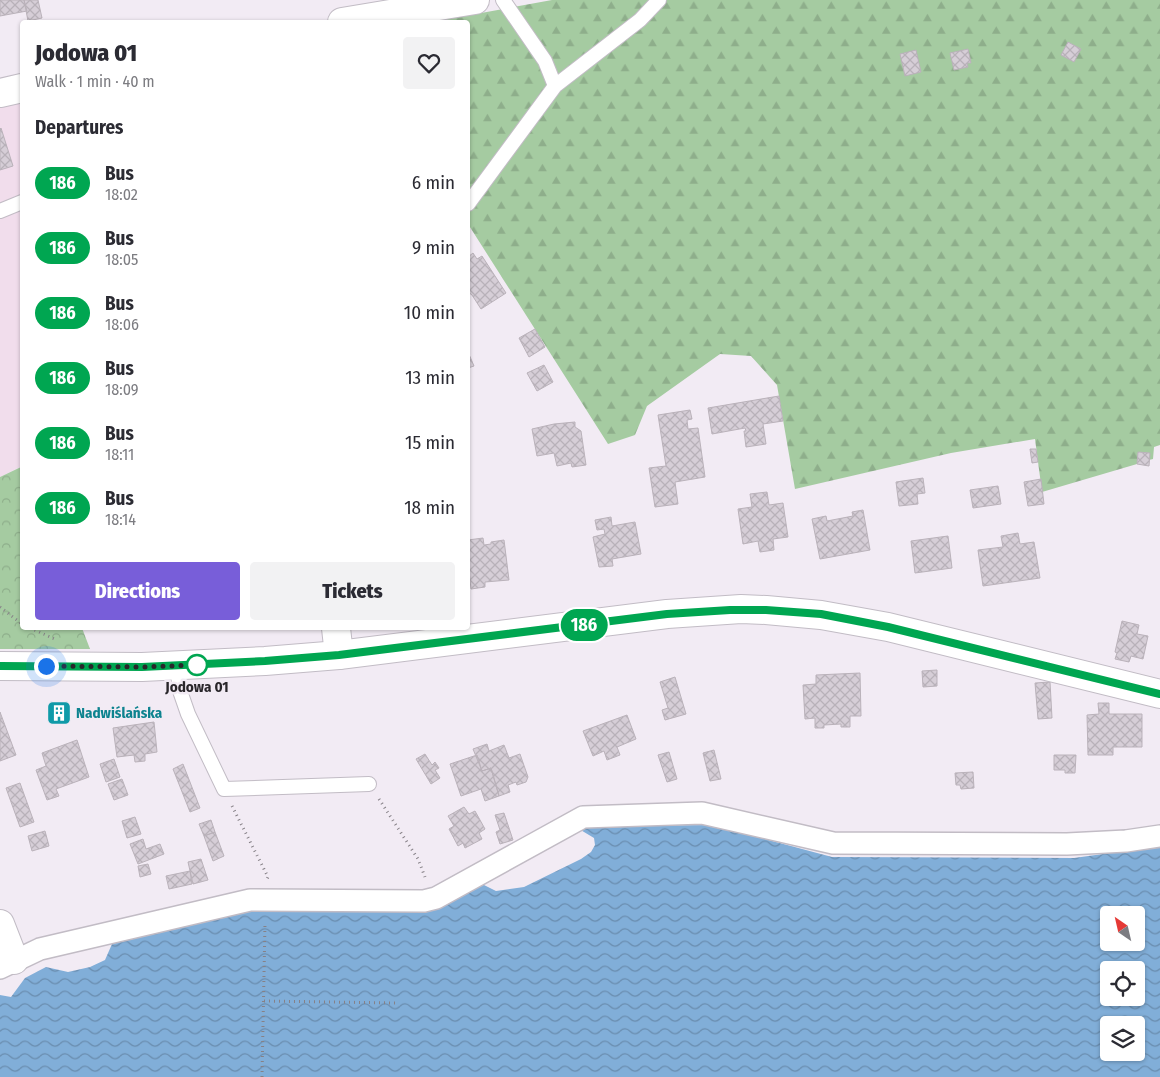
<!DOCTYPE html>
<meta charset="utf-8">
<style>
:root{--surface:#fff;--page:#f2f2f3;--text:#2b2b33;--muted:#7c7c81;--accent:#785ed9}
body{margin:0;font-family:"Fira Sans Condensed",sans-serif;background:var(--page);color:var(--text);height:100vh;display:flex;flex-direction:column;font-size:19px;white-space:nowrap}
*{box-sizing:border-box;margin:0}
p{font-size:16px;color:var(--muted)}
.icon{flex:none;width:28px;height:28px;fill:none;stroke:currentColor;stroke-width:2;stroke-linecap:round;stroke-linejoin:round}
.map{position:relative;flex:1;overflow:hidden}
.drawer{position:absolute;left:20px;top:20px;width:450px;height:610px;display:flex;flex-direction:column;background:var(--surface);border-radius:5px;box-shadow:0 1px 4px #0004}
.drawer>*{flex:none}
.badge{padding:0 10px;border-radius:16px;font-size:18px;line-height:32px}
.needle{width:32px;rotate:326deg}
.controls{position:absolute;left:1100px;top:906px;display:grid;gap:10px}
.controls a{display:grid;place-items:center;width:45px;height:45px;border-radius:5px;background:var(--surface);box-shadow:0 1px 4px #0004;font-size:25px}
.you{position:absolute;width:25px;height:25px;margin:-12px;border:4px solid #fff;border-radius:50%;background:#1a73e8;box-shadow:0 0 0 8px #1a73e833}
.map>.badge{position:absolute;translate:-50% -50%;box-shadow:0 0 0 2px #fff}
h2{padding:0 15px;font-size:19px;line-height:45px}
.round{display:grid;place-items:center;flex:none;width:52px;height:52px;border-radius:5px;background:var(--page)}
.head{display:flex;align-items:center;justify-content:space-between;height:85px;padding:0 15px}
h1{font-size:24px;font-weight:800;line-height:38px}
.primary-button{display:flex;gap:10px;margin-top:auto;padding:10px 15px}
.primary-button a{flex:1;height:58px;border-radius:5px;background:var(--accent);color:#fff;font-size:20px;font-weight:800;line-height:58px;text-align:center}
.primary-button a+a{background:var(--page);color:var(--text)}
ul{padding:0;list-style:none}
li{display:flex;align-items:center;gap:15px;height:65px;padding:0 15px}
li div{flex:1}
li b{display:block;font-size:19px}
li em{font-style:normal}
li .badge{min-width:55px;font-weight:700;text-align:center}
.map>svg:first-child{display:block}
</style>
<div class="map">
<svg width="1160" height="1077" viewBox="0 0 1160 1077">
<defs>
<pattern id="forest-firs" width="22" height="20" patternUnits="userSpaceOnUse" patternTransform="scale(1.25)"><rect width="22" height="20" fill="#a5cba1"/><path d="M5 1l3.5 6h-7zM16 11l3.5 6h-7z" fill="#8eae8b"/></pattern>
<pattern id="park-crowns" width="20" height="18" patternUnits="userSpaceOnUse" patternTransform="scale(1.25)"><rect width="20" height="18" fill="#a5cba1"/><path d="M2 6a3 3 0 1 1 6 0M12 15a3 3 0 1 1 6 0" fill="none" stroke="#8eae8b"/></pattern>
<pattern id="water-waves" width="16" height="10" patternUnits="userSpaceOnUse" patternTransform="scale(1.25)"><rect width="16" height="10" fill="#81aed8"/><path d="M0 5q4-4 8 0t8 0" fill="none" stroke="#6a8daf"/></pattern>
<pattern id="building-cross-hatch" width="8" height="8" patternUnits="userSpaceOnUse" patternTransform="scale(1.25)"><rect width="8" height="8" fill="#d6ced7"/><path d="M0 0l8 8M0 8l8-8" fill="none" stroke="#b8b1b9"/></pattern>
</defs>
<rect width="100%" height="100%" fill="#f2ebf4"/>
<path fill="#f1ddec" d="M22 102V466L0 477V107Z"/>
<path fill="url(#forest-firs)" d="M552 0H1160V445L1154 447 1153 459 1149 460V453L1138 452 1137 464 1042 492 1035 439 951 453 795 489 777 385 751 356 720 354 647 406 635 435 608 444 468 224V22H432Z"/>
<path fill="url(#park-crowns)" d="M21 467 22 472V628H82L90 649H0V477Z"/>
<path fill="url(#water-waves)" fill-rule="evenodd" d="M713 825 832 857 1074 858 1160 846V1077H0V995L11 997 25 978 46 967 68 972 90 967 105 960 112 944 248 909 435 910 482 884 496 891 524 887 581 859 591 852 595 845 594 838 579 829 585 826ZM1109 915H1136V942H1109ZM1109 970H1136V998H1109ZM1109 1025H1136V1052H1109Z"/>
<path fill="url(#building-cross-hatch)" stroke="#bab2ba" d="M0 0H24L27 11 0 16Z
M24 0H38L42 18 28 21Z
M1068 42 1081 49 1074 62 1061 55Z
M968 49 971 63H967L968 67 954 70 950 53Z
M916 50 921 72 905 76 900 54Z
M1 128 13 166 0 170V129Z
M473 253 477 259 482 256 506 293 481 309 472 295 468 292V257Z
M535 329 545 347 529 357 519 338Z
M468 352 474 366 468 368Z
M544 365 553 382 537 391 527 373Z
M779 396 783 421 763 424 766 444 746 447 744 431H746L745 428 712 434 708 408Z
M690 410 692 419 687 420 688 429 698 428 705 477 675 482 678 504 655 507 649 468 666 466 658 415Z
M575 422V427L581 431 586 465 572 467 571 463 557 466 554 453 537 456 532 429 554 424Z
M1030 449H1036L1038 462 1032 463Z
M1138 452 1150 453 1149 466 1137 464Z
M923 478 925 493 917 494 918 504 899 506 896 482Z
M1041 479 1044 504 1028 506 1024 482Z
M998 486 1001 504 973 508 970 490Z
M767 492 769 505 783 503 788 537 773 539 774 550 760 552 758 541 743 544 738 509 752 507 750 494Z
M863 510 870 550 820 559 812 519 826 516 827 521 853 516 852 512Z
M611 517 612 526 635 522 641 554 612 559 613 566 599 567 593 537 605 534 604 529 597 530 595 520Z
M1018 533 1020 544 1034 542 1040 578 983 586 978 550 1003 547 1001 536Z
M948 536 952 568 915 573 911 541Z
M483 538 484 545 491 544V542L504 540 509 580 485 582V587L471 589 468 562V540Z
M1122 621 1139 625 1137 634 1148 636 1143 659 1131 656 1129 662 1115 659 1117 653 1115 652Z
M937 670V686L923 687 922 671Z
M860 673 861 716H850V727H841V724L824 725V728H815V718L805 719 803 685 816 684V675Z
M675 677 686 714 665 720 662 710 668 708 660 682Z
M1050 682 1052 718 1038 719 1035 683Z
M1098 703H1109V714H1142V747H1113V755H1088L1087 715 1099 714Z
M50 704H68V722H50Z
M0 712 16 755 0 761Z
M627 715 636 739 617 747 620 755 607 760 604 751 593 756 583 731Z
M154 722 157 752 145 754V761L135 762 134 755 117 757 113 728Z
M77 740 89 777 56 789 59 796 47 800 36 770 46 766 42 753Z
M487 744 489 751 504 745 509 758 520 754 528 777 526 782 517 785 516 782 508 785 510 792 499 796 491 768 482 771 473 749Z
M714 750 721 779 710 781 703 753Z
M669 752 677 779 667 782 658 755Z
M425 754 432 765 435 762 439 768 435 770 440 778 431 784 416 759Z
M477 755 482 771 491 768 499 796 485 801 481 789 461 796 450 764Z
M1054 755H1076L1075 773H1065V770H1054Z
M114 759 120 777 106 782 100 764Z
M183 764 200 808 190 812 173 769Z
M973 772 974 788 961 789 960 785H956L955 773Z
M122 779 128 795 114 800 108 784Z
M20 783 34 822 20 827 6 788Z
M464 807 469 814 475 811 485 829 479 833 482 839 465 848 463 843 458 846 449 829 454 826 448 816Z
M504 813 513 840 500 844 496 832 500 830 495 815Z
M135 817 141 834 127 838 122 821Z
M211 820 215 832 204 836 199 824Z
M45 831 49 846 32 851 28 836Z
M215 832 224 856 213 861 204 836Z
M143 839 146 849 160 844 164 854 138 864 130 844Z
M201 859 208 880 193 884 188 862Z
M148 864 151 874 140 877 138 866Z
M190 871 192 884 169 889 166 876Z"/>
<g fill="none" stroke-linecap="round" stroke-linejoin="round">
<defs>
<path id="service" d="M503 0 545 61 555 86
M468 204 555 86 640 20 659 0
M0 211 22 202
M177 666 180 691 188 714 224 789 369 784"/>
<path id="pedestrian" d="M0 968 40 949 250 900 424 901 436 898 583 817 702 813 833 843 1067 844 1126 841 1160 836"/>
<path id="minor" d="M342 22 475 0
M0 93 22 88
M336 628 339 655
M0 924 14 960"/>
<path id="tertiary" d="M0 666 142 667 265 661 339 655 667 614 741 609 766 610 821 615 888 627 1160 694"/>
</defs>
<use href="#service" stroke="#c2bcc5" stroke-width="16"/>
<use href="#pedestrian" stroke="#c2bcc5" stroke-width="24"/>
<use href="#minor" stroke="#c2bcc5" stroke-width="30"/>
<use href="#tertiary" stroke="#c2bcc5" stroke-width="30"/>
<path stroke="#868187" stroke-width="3" stroke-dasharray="1 4" stroke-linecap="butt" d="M0 607 22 624
M30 628 57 640
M379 799 418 859 425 877
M232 806 268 877 267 879
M264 1001 396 1003
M262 1077 265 923"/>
<use href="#service" stroke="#fff" stroke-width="14"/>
<use href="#pedestrian" stroke="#fff" stroke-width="21"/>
<use href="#minor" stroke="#fff" stroke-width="28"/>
<use href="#tertiary" stroke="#fff" stroke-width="28"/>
</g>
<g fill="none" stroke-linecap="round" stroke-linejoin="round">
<defs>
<path id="line" d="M0 666 142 667 265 661 339 655 667 614 730 610H766L821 614 888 627 1160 694"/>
</defs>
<use href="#line" stroke="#fff" stroke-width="11"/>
<use href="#line" stroke="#00a651" stroke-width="8"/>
<path stroke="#29262a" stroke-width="5" stroke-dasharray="0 9" d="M46 666 142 667 197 665"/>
</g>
<defs>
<symbol id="building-square" viewBox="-11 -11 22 22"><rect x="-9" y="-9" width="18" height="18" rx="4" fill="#0f9aa8" stroke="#f2ebf4"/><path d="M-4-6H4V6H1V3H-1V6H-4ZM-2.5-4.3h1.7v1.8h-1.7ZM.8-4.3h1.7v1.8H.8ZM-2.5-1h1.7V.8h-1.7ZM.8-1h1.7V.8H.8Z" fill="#fff"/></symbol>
</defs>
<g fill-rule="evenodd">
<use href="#building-square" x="45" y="699" width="28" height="28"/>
</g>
<circle fill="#fff" stroke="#00a651" stroke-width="2.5" cx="197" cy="665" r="10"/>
<g text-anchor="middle" stroke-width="5" stroke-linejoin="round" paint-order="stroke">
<g font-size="15" font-weight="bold" fill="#29262a" stroke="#f2ebf4">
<text x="197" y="692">Jodowa 01</text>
</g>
<g font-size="15" font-weight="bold" fill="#0d838f" stroke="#f2ebf4" text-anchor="start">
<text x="76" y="718">Nadwiślańska</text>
</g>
</g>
</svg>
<div class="controls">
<a><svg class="needle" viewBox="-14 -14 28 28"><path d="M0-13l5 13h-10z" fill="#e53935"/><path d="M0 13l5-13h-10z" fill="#7c7c81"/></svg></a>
<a><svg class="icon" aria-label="locate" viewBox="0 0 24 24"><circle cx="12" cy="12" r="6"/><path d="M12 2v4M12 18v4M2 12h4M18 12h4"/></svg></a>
<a><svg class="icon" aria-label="layers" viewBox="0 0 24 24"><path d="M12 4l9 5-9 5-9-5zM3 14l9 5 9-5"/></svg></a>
</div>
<div class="you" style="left:46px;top:666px"></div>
<b class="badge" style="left:584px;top:625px;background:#00a651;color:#fff">186</b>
<section class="drawer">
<div class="head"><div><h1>Jodowa 01</h1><p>Walk · 1 min · 40 m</p></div><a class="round"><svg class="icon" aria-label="heart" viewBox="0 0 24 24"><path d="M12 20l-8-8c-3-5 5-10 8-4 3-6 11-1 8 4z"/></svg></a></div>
<h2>Departures</h2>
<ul>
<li><span class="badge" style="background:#00a651;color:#fff">186</span><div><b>Bus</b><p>18:02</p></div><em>6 min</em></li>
<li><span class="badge" style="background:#00a651;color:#fff">186</span><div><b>Bus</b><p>18:05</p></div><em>9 min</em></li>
<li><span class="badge" style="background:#00a651;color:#fff">186</span><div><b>Bus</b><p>18:06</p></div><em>10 min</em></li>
<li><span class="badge" style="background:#00a651;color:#fff">186</span><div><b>Bus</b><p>18:09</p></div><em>13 min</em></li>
<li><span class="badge" style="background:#00a651;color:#fff">186</span><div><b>Bus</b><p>18:11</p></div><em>15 min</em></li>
<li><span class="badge" style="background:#00a651;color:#fff">186</span><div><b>Bus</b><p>18:14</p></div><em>18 min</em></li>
</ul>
<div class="primary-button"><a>Directions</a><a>Tickets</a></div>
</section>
</div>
